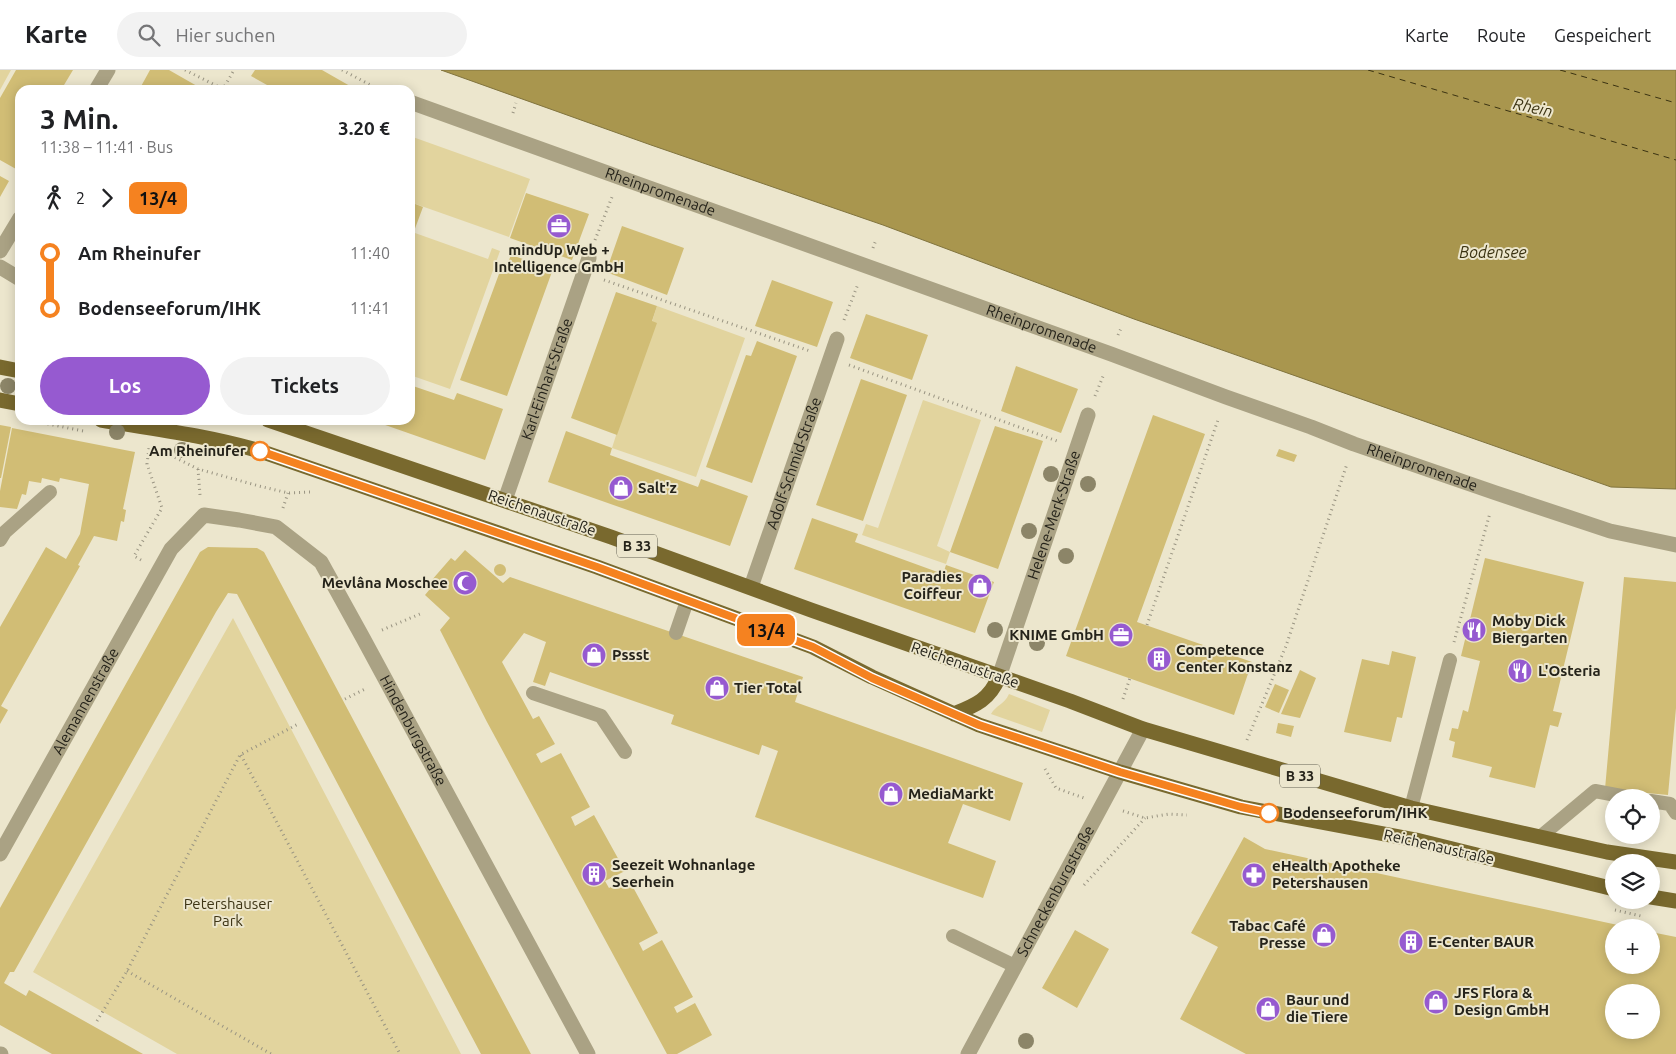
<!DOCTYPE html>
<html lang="de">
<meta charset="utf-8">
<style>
:root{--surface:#fff;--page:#f2f2f2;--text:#202124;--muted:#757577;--line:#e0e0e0;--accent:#965ad0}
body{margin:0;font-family:Ubuntu,sans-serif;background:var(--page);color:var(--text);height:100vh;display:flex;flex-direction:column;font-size:19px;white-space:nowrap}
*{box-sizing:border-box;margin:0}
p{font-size:16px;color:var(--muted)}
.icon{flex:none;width:28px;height:28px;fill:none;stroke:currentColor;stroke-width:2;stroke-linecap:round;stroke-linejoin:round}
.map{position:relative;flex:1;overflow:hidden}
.side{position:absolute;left:15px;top:15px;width:400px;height:340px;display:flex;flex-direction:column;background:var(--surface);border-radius:15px;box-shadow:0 2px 12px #0003}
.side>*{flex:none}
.badge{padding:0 10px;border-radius:8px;font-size:18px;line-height:32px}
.fabs{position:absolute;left:1605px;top:719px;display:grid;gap:10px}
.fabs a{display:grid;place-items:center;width:55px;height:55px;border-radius:50%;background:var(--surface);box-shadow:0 2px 12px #0003;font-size:25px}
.map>.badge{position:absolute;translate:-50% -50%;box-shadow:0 0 0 2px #fff}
.legs{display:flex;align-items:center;gap:8px;height:55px;padding:0 25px;font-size:16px}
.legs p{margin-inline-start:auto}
.head{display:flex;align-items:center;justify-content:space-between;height:85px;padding:0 25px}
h1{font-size:28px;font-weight:700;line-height:38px}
.button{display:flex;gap:10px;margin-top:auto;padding:10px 25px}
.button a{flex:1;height:58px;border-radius:30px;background:var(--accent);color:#fff;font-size:20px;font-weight:700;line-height:58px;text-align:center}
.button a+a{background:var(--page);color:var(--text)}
ul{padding:0 25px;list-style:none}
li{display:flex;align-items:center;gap:18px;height:55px;font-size:19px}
li i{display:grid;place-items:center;width:8px;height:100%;margin:0 6px;background:currentColor}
li i::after{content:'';width:12px;height:12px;margin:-6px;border:4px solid;border-radius:50%;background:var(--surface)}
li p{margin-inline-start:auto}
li:first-child i{background:linear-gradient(#0000 50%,currentColor 0)}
li:last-child i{background:linear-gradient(currentColor 50%,#0000 0)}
header{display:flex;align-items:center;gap:30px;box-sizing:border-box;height:70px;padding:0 25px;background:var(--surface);border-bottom:1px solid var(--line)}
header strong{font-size:24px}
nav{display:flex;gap:28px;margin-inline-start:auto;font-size:18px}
.search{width:350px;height:45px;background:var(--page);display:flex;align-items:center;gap:12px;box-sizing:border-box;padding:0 18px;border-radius:28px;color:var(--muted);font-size:19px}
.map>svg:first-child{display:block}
</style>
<header>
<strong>Karte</strong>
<div class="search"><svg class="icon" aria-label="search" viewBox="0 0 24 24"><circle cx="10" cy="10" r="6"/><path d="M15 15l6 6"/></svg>Hier suchen</div>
<nav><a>Karte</a><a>Route</a><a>Gespeichert</a></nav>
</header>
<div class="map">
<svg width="1676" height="984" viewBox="0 0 1676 984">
<rect width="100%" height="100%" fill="#ece6cd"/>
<path fill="#e2d49e" d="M0 0H11L0 20Z
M410 66 530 109 509 167 410 132Z
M415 163 488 189 492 178 500 181 450 319 410 305V178Z
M657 236 745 268 696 407 612 378Z
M923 330 981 350 937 476 950 482 946 494 862 465 866 454 878 458Z
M233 548 461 984H177L33 902Z
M1009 624 1050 640 1042 662 991 644C996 635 1004 635 1009 624Z"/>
<path fill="#a9964e" stroke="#81743e" d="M441 0H1676V419L1611 417 1134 249 883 155 651 75Z"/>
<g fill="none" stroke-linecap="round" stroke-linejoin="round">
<path stroke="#3b3312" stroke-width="1" stroke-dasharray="6 5" stroke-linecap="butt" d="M1368 0 1676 90
M1560 0 1676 33"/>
</g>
<path fill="#d1bd75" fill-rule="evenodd" d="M16 0H73L61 20H20V92L16 99 0 90V28Z
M150 0H169L197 16 194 20H139Z
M255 0H322L357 20H276L251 6Z
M0 106 9 111 0 127Z
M526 123 589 144 572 190 510 168Z
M410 132 423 137 410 172Z
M622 156 684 178 667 225 606 202Z
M511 185 553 199 507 326 460 310 503 193 507 195Z
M772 210 833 232 817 277 755 256Z
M616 222 657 236 652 251 657 253 617 365 571 348Z
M866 244 928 265 912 310 850 288Z
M757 271 797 286 752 413 706 397 746 285 751 286Z
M1016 296 1078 319 1061 363 1001 341Z
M861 309 907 325 863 451 816 435Z
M410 315 454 330 457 323 503 339 485 390 371 350H410Z
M1153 345 1205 364 1137 552 1252 592 1234 645 1066 586Z
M0 355 11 357 1 408H0Z
M995 356 1043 371 998 499 950 482Z
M12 358 135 382 123 439 126 440 124 452 121 451 117 471 94 466 78 495 80 496 1 636 8 640 0 654V557L46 477 66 489 80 464 89 414 60 408 59 412 42 408 41 413 29 411 26 425 22 424 17 439 0 437V421Z
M566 361 612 378 610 385 698 417 701 409 748 426 730 476 548 412Z
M1279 379 1297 385 1294 392 1276 386Z
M812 448 858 464 855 472 943 504 946 495 994 512 975 563 794 499Z
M208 477 257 478 264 482 531 984H481L237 524 228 523 216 542 14 902H10L4 913 26 926 29 920 143 984H52L0 955V838L200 482Z
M465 480 503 513 510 507 803 607 795 632 1023 713 1010 751 963 734 948 773 996 791 983 828 755 747 778 681 762 675 759 685 671 654 674 645 550 602 545 616 533 612 546 572 524 563 502 592 533 649 539 646 555 674 536 684 541 693 561 683 590 737 571 747 575 756 594 745 625 801 605 811 609 818 628 808 658 863 639 873 643 881 662 870 693 927 674 937 677 943 695 933 712 965 677 984H667L487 652 440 560 450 548 425 525 434 514 431 511 451 488 455 491Z
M1485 488 1584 512 1553 641 1562 643 1558 657 1550 655 1535 718 1489 707 1492 697 1452 687 1455 672 1449 670 1452 658 1458 659 1463 640 1468 642 1480 591 1461 586Z
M494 500a6 6 0 1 1 12 0a6 6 0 1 1-12 0Z
M1624 507 1676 512V638L1668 725 1605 719Z
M1392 581 1416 587 1402 648 1397 647 1391 672 1344 662 1362 589 1389 595Z
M1300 600 1316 608 1300 648 1281 644Z
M1275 614 1289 620 1279 643 1265 637Z
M1278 653 1294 656 1291 667 1276 663Z
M1244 767 1265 779 1627 857 1614 858V895H1651V862L1676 867V984H1246L1180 949 1218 877 1191 863ZM1614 922H1651V960H1614Z
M1075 860 1109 879 1077 938 1042 918Z"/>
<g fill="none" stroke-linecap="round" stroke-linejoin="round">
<path stroke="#999482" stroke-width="3" stroke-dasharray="1 4" stroke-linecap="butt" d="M185 0 223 19
M342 0 380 20
M224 20 223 19 234 0
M513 43 516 33
M595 170 612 127
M873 178 876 170
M604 210 810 281
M844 250 858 214
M1118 265 1122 256
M849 295 1057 371
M1095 326 1104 304
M33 351 83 361
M166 383 198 399 259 416 288 423 310 422
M198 399 200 425
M283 438 288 423
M141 490 134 486 162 438 147 394 149 378
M1147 555 1219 347
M382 560 420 544
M1454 572 1490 443
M345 629 367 618
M1123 629 1130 608
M1247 670 1286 576 1347 394
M241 685 400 984
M1045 699 1056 718 1084 728
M1123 741 1145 748 1169 744 1187 745
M1084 815 1145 748
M1615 840 1641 846
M127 901 271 984
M97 951 127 901 240 685 298 654"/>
<path stroke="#aaa284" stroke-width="14" d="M0 470 5 462 50 422
M676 563 687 531
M533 623 601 646 625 682
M1651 731 1670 734 1676 743
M1411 738 1450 590
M1540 767 1595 721 1632 728
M953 866 1015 896"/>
<g stroke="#aaa284" stroke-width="15">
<path d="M96 20 108 0"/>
<path id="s1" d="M410 32 1111 284 1226 327 1311 357 1354 374 1496 423 1610 461 1676 475"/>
<path d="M0 181 20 148"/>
<path d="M0 197 20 209"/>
<path id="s2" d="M505 430 589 188"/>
<path id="s3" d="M751 517 837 269"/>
<path id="s4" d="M999 607 1088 345"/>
<path id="s5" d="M0 784 171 479 204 445 239 450 276 457 321 492 363 568 588 984"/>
<path d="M0 984H1"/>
<path id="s6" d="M968 984 1143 659"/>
</g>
<path stroke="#79692e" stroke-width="15" d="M0 297 20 301
M0 330 20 334
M101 350C155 359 208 366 260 381L597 497 813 577 872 607 979 655 1120 702 1241 737 1416 770 1614 819
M268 350 611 467 811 540 1070 631 1143 659 1411 738 1607 782 1676 792
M954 644C976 635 989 630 999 607
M1651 827 1676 831"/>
</g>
<g fill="#8c8568">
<circle cx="8" cy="316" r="8"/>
<circle cx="117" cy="362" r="8"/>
<circle cx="182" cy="380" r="8"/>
<circle cx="1051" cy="404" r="8"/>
<circle cx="1088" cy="414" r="8"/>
<circle cx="1029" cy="461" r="8"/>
<circle cx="1066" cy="486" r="8"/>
<circle cx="995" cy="560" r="8"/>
<circle cx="1037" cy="573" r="8"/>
<circle cx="1026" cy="971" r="8"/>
</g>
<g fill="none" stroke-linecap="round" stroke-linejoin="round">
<defs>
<path id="line-1" d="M260 381 597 497 813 577 872 608 979 655 1120 702 1241 737 1269 743"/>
</defs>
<use href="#line-1" stroke="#fff" stroke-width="11"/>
<use href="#line-1" stroke="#f58220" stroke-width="8"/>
</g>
<defs>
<symbol id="office-disc" viewBox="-11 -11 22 22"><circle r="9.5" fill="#965ad0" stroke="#ece6cd"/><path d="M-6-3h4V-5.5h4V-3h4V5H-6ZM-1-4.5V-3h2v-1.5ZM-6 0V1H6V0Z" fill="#fff"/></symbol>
<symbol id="shop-disc" viewBox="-11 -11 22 22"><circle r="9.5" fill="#965ad0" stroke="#ece6cd"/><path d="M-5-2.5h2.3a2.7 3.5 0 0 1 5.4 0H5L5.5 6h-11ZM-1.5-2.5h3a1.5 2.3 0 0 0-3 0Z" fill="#fff"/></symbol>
<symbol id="mosque-disc" viewBox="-11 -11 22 22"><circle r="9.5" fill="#965ad0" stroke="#ece6cd"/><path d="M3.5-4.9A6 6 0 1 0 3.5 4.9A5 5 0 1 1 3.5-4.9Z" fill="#fff"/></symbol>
<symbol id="restaurant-disc" viewBox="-11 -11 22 22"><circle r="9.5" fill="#965ad0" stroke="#ece6cd"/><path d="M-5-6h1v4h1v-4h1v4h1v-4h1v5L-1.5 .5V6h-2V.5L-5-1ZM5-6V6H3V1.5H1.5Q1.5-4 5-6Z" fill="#fff"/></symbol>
<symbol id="building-disc" viewBox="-11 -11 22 22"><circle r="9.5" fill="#965ad0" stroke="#ece6cd"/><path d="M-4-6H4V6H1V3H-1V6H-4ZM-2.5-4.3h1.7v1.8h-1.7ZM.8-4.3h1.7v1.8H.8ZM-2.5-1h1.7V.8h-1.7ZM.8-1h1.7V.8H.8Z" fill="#fff"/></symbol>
<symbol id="pharmacy-disc" viewBox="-11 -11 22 22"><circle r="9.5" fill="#965ad0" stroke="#ece6cd"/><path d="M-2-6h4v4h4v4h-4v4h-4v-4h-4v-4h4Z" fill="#fff"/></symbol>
</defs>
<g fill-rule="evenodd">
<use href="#office-disc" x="545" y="142" width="28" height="28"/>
<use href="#shop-disc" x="607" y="404" width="28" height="28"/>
<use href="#mosque-disc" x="451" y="499" width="28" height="28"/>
<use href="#shop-disc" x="966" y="502" width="28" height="28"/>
<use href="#restaurant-disc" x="1460" y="546" width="28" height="28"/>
<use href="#office-disc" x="1107" y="551" width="28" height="28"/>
<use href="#shop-disc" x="580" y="571" width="28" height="28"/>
<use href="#building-disc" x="1145" y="575" width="28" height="28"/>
<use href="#restaurant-disc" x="1506" y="587" width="28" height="28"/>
<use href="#shop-disc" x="703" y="604" width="28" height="28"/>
<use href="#shop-disc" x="877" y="710" width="28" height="28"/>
<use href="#building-disc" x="580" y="790" width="28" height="28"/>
<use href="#pharmacy-disc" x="1240" y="791" width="28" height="28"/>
<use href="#shop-disc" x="1310" y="851" width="28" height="28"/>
<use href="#building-disc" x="1397" y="858" width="28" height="28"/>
<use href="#shop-disc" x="1422" y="918" width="28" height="28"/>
<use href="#shop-disc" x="1254" y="925" width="28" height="28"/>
</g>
<g fill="#fff" stroke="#f58220" stroke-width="2.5">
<circle cx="260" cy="381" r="9"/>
<circle cx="1269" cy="743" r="9"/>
</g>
<g text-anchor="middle" stroke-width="4" stroke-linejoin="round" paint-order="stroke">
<g fill="#ece6cd" stroke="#615e50" stroke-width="1">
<rect x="617" y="464.5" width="40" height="23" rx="4"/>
<rect x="1280" y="694.5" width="40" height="23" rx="4"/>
</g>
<g font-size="14" font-weight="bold" fill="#25231a">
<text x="637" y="481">B 33</text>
<text x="1300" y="711">B 33</text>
</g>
<g font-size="15" fill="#25231a" stroke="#ece6cd">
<text dy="5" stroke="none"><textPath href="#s1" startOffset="266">Rheinpromenade</textPath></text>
<text dy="5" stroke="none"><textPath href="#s1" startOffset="671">Rheinpromenade</textPath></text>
<text dy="5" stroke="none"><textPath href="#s2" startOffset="128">Karl-Einhart-Straße</textPath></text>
<text dy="5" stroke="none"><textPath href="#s3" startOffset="131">Adolf-Schmid-Straße</textPath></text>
<text dy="5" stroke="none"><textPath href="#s1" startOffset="1076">Rheinpromenade</textPath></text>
<text transform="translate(542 443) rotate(19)" y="5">Reichenaustraße</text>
<text dy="5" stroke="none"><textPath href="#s4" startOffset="171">Helene-Merk-Straße</textPath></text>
<text transform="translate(965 595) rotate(19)" y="5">Reichenaustraße</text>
<text dy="5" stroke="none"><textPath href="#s5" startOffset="175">Alemannenstraße</textPath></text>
<text dy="5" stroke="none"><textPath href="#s5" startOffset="719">Hindenburgstraße</textPath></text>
<text transform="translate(1439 777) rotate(13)" y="5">Reichenaustraße</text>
<text dy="5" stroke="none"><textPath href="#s6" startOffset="185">Schneckenburgstraße</textPath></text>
</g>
<g font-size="15" font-weight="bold" fill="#25231a" stroke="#ece6cd" text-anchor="start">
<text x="559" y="185" text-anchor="middle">mindUp Web +<tspan x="559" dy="17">Intelligence GmbH</tspan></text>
<text x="638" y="423">Salt'z</text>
<text x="962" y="512" text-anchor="end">Paradies<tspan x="962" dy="17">Coiffeur</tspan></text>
<text x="448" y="518" text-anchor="end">Mevlâna Moschee</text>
<text x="1492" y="556">Moby Dick<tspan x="1492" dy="17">Biergarten</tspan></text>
<text x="1104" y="570" text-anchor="end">KNIME GmbH</text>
<text x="1176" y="585">Competence<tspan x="1176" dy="17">Center Konstanz</tspan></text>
<text x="612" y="590">Pssst</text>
<text x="1538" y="606">L'Osteria</text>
<text x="734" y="623">Tier Total</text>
<text x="908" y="729">MediaMarkt</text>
<text x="612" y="800">Seezeit Wohnanlage<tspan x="612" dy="17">Seerhein</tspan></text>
<text x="1272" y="801">eHealth Apotheke<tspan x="1272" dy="17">Petershausen</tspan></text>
<text x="1306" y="861" text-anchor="end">Tabac Café<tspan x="1306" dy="17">Presse</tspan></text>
<text x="1428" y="877">E-Center BAUR</text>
<text x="1454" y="928">JFS Flora &amp;<tspan x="1454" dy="17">Design GmbH</tspan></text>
<text x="1286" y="935">Baur und<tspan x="1286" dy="17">die Tiere</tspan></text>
</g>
<g font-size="15" font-weight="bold" fill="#25231a" stroke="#ece6cd" text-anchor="end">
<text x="246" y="386">Am Rheinufer</text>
<text x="1283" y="748" text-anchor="start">Bodenseeforum/IHK</text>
</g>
<g font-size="15" fill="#3e3515" stroke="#ece6cd">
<text x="228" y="839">Petershauser<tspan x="228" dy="17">Park</tspan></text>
</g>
<g font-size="16" font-style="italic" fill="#3b3312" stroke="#ece6cd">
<text transform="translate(1533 37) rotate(12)" y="6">Rhein</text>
<text x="1493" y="188">Bodensee</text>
</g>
</g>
</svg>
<div class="fabs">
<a><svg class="icon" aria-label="locate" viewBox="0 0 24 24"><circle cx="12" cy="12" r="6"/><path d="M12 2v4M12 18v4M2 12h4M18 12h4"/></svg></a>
<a><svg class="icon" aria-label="layers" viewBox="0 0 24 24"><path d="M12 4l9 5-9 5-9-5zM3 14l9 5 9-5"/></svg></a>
<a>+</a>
<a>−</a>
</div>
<b class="badge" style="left:766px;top:560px;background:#f58220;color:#111">13/4</b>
<section class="side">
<div class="head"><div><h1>3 Min.</h1><p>11:38 – 11:41 · Bus</p></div><b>3.20 €</b></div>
<div class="legs"><svg class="icon" aria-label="walk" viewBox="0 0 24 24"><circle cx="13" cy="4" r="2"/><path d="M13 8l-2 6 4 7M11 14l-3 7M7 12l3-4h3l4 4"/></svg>2<svg class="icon" aria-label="forward" viewBox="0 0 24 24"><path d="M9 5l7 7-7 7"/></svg><b class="badge" style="background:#f58220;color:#111">13/4</b></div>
<ul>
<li><i style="color:#f58220"></i><b>Am Rheinufer</b><p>11:40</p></li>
<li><i style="color:#f58220"></i><b>Bodenseeforum/IHK</b><p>11:41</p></li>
</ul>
<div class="button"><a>Los</a><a>Tickets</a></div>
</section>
</div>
